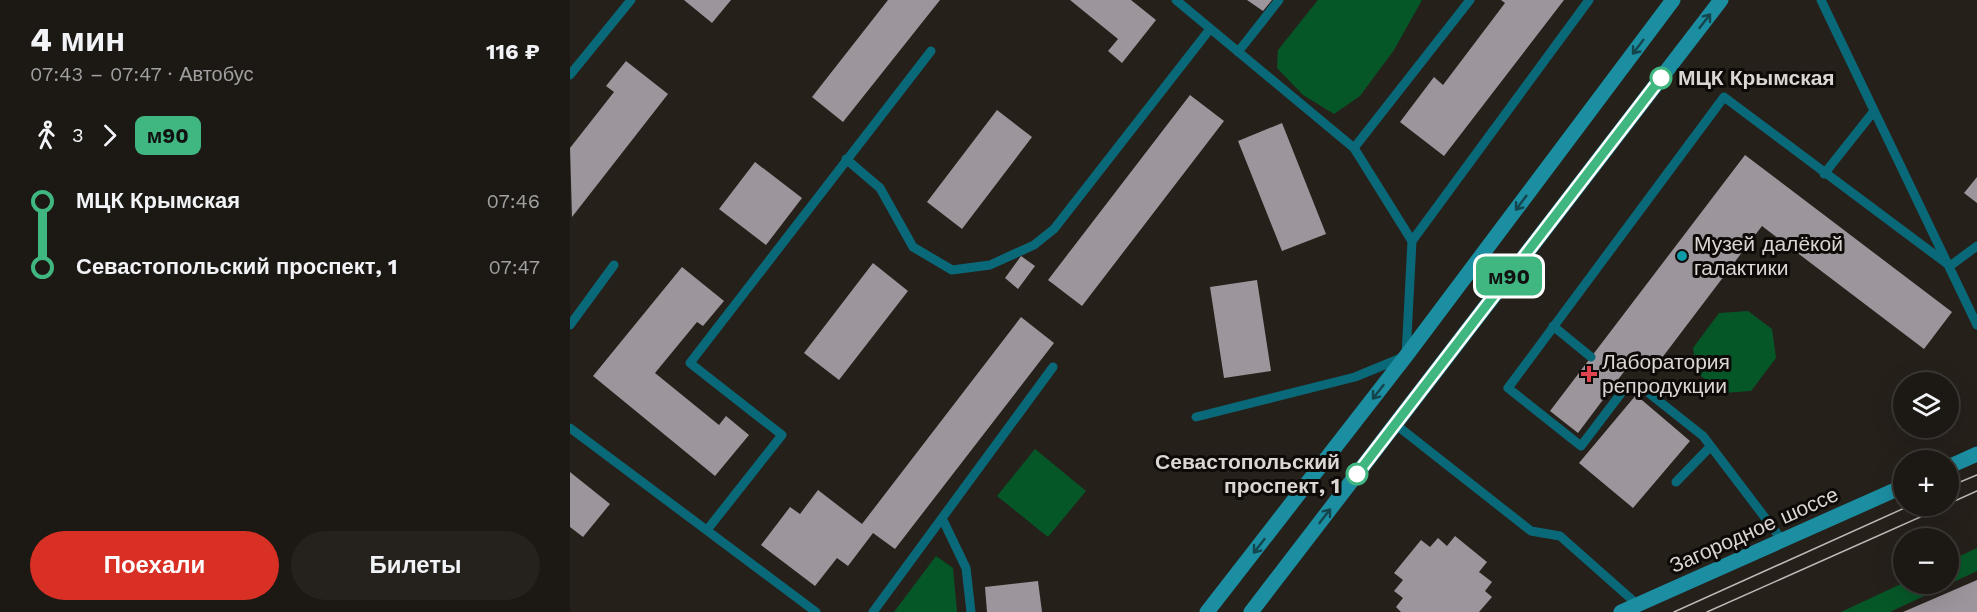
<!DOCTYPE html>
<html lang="ru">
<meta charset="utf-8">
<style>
:root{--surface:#1c1814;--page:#25211d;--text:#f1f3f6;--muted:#a0a0a0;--line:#3a3734;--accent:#d93025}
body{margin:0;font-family:"Work Sans",sans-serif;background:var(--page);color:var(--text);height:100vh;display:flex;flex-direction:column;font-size:22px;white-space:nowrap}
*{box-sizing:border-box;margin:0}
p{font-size:20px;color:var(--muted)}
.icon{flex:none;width:33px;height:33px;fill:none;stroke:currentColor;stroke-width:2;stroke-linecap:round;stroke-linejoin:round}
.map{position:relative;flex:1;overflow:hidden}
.side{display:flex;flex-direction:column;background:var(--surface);width:570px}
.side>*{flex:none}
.badge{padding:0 12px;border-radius:9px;font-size:21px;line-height:39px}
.controls{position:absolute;left:1323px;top:372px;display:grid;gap:12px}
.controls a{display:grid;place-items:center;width:66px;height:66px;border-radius:50%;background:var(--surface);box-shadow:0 6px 24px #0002,0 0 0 2px var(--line);font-size:30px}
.map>.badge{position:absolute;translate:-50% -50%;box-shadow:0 0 0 3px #fff}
.legs{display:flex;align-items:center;gap:9px;height:66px;padding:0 30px;font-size:20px}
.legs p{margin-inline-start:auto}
.head{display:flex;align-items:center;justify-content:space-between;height:102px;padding:0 30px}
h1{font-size:33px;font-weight:800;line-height:45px}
.button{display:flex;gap:12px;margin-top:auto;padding:12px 30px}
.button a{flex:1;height:69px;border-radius:36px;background:var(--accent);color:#fff;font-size:24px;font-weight:800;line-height:69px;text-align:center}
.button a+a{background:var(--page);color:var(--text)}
ul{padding:0 30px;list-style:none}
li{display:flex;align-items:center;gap:21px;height:66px;font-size:22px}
li i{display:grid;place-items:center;width:9px;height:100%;margin:0 8px;background:currentColor}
li i::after{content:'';width:15px;height:15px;margin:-8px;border:4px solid;border-radius:50%;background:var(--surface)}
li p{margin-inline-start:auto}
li:first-child i{background:linear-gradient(#0000 50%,currentColor 0)}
li:last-child i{background:linear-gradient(currentColor 50%,#0000 0)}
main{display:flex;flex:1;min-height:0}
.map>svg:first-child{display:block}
</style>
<main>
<section class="side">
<div class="head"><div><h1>4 мин</h1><p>07:43 – 07:47 · Автобус</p></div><b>116 ₽</b></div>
<div class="legs"><svg class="icon" aria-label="walk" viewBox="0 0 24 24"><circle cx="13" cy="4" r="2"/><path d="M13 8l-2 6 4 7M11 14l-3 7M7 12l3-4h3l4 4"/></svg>3<svg class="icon" aria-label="forward" viewBox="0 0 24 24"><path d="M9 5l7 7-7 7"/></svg><b class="badge" style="background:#40b781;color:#111">м90</b></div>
<ul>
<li><i style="color:#40b781"></i><b>МЦК Крымская</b><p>07:46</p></li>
<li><i style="color:#40b781"></i><b>Севастопольский проспект, 1</b><p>07:47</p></li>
</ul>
<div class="button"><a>Поехали</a><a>Билеты</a></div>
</section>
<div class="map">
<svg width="1407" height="612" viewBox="0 0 1407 612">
<rect width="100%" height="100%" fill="#26201b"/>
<path fill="#065728" d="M748 0H852L824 50 790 96 764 114 733 95 707 68 708 50Z
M1178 311 1202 329 1206 358 1181 391 1153 393 1127 373 1123 348 1149 313Z
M465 449 516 491 478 537 427 496Z
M1407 548V571L1320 612H1271L1333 583 1378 584 1379 561Z
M366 556 383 568 387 612H324Z"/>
<path fill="#9c959c" d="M114 0H161L142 23Z
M318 0H370L273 122 242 97Z
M500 0H561L586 20 552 63 538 51 548 39Z
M677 0H702L693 11Z
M931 0H994L874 156 830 122 864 77 873 85 935 3Z
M56 61 98 94 2 217 0 148 44 92 36 86Z
M620 95 654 121 512 306 478 280Z
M427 110 462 137 392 229 357 202Z
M712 123 756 234 712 251 668 141Z
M1175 155 1382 312 1354 349 1192 226 1082 371 1065 357 1008 433 980 411Z
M185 162 232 198 196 245 149 209Z
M1407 177V203L1394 193Z
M451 256 465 266 448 289 435 278Z
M303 263 338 291 269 380 234 353Z
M112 267 154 301 133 326 127 322 85 373 149 425 156 416 179 435 145 476 23 376Z
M687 280 701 371 654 378 640 287Z
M451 317 484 343 325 549 303 533 278 566 267 558 245 586 191 545 220 507 230 514 248 490 292 524Z
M1066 395 1120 441 1063 508 1009 463Z
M0 472 40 504 13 537 0 527Z
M885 536 917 562 909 572 922 582 915 591 922 597 909 612H831L826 607 833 598 824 591 833 580 824 573 851 540 860 547 868 538 877 546Z
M1407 580V612H1333Z
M468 581 472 612H417L415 587Z"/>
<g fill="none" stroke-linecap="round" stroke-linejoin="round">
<path stroke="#0a6978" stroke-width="9" d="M606 0 784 148 842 241
M1251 0 1407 325
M668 52 709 0
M0 75 61 0
M784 148 900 0
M276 159 310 188 343 247 382 270 420 265 464 245 484 229 640 29
M1254 174 1304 111
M1380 266 1407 246
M0 325 44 265
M983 326 1021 357
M626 417 785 377 836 356 842 241 1019 0
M825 424 961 531 990 536 1068 605
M0 428 246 612
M1106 482 1139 448
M372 518 396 568 401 612
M137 530 212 435 120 363 361 51
M1212 540 1133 436 1075 390 1055 388 1011 446 938 388 1154 97 1380 266
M303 612 483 367"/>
<path stroke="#1c8ea2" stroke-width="15" d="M1378 467 1407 454
M637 612 836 356 1103 0
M681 612 1151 0
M1051 612 1334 486"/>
<path stroke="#c0bab7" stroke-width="1.5" d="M1378 487 1407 475
M1378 504 1407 491
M1104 612 1339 506
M1137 612 1375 506"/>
</g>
<defs><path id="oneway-shaft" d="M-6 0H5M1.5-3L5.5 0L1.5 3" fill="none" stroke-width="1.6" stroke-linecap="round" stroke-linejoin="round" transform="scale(1.5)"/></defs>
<g stroke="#14454d">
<use href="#oneway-shaft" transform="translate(1135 21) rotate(-52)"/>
<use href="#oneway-shaft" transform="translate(1068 47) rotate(127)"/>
<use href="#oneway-shaft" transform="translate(951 203) rotate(127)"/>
<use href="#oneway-shaft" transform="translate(808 392) rotate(128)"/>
<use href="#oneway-shaft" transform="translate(755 516) rotate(-52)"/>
<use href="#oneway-shaft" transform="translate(689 546) rotate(128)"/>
</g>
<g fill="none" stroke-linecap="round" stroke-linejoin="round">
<defs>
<path id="line-1" d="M787 474 1091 78"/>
</defs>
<use href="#line-1" stroke="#fff" stroke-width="14"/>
<use href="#line-1" stroke="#40b781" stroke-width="9"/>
</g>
<g fill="#fff" stroke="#40b781" stroke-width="3">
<circle cx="1091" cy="78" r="10"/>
<circle cx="787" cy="474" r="10"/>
</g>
<circle fill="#0f9aa8" stroke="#0d0a08" stroke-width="2" cx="1112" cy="256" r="6"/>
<path fill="#e0444e" stroke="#0d0a08" stroke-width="2" d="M1016 365h6v6h6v6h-6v6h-6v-6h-6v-6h6z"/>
<g text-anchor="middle" stroke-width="6" stroke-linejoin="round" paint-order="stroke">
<g font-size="21" font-weight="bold" fill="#dbd6d3" stroke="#0d0a08" text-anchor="start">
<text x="1108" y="85">МЦК Крымская</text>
<text x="770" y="469" text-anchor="end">Севастопольский<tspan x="770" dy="24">проспект, 1</tspan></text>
</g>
<g font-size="21" fill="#dbd6d3" stroke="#0d0a08" text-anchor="start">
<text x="1124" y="251">Музей далёкой<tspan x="1124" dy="24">галактики</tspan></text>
<text x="1032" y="369">Лаборатория<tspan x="1032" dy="24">репродукции</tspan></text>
</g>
<g font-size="21" fill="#dbd6d3" stroke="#0d0a08">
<text transform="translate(1184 530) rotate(-24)" y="7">Загородное шоссе</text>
</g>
</g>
</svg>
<div class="controls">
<a><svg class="icon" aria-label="layers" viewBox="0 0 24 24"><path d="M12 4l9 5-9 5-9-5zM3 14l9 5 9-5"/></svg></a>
<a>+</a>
<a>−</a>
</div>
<b class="badge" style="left:939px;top:276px;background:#40b781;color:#111">м90</b>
</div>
</main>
